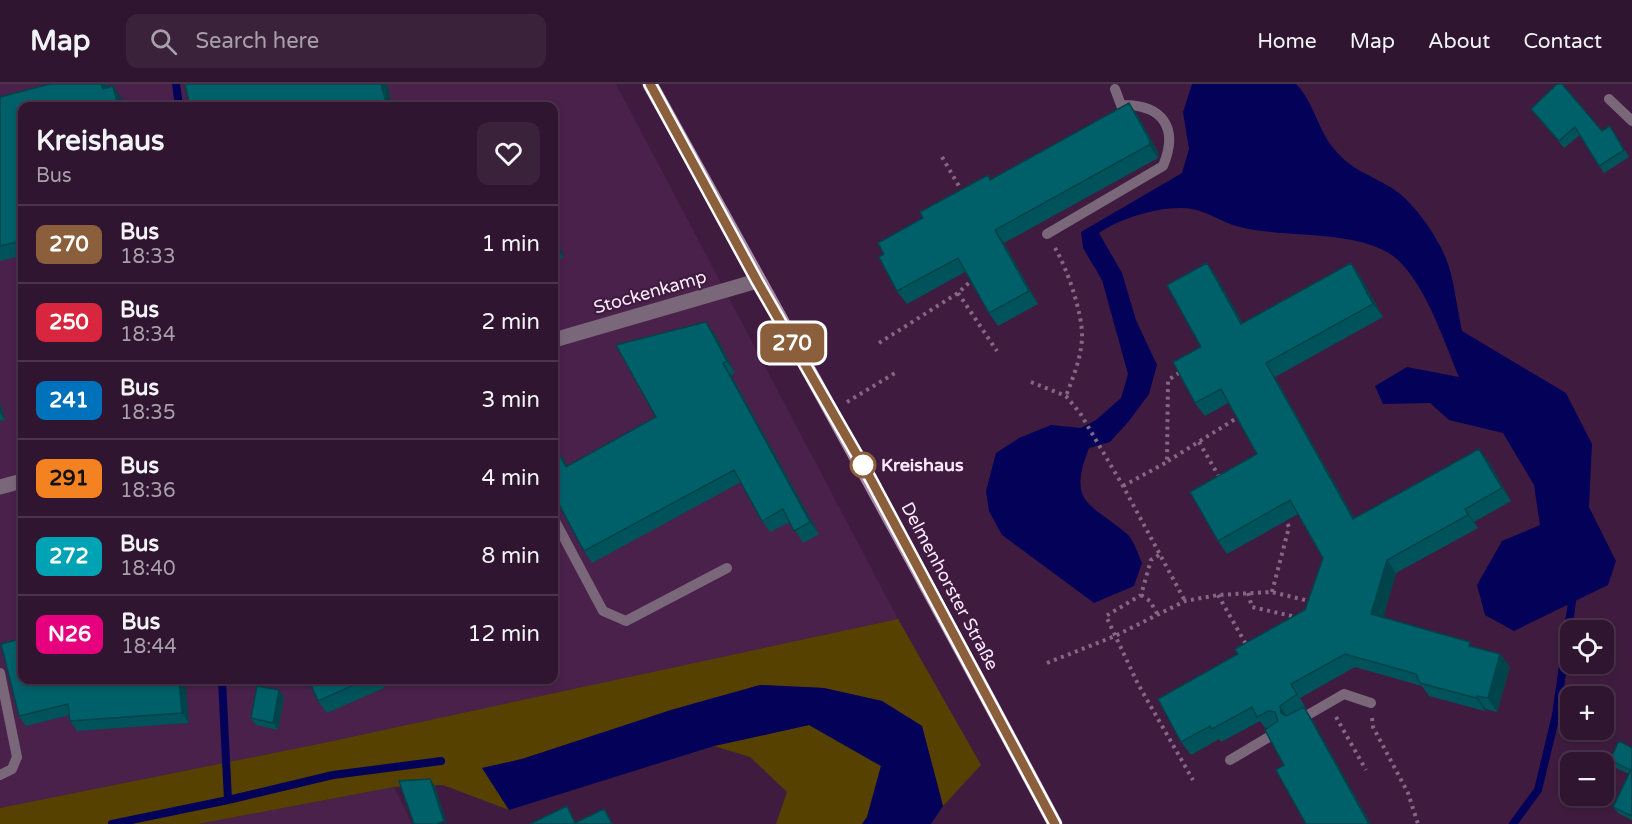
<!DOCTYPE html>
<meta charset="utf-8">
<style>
:root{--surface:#2f152f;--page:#3b223b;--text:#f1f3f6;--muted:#a79faa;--line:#4a344b}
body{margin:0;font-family:"Varela Round",sans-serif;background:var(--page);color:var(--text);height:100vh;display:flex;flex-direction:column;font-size:22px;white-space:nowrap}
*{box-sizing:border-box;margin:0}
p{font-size:20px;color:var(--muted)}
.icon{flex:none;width:33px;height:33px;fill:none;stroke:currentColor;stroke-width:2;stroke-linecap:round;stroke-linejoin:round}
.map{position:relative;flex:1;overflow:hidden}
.drawer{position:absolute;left:18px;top:18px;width:540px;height:582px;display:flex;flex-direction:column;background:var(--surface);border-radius:12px;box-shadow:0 3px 9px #0003,0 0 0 2px var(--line)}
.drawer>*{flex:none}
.badge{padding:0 12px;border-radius:9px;font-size:21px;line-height:39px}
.tools{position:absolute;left:1560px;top:536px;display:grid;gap:12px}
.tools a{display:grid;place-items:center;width:54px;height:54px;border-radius:12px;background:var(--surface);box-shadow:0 3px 9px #0003,0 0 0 2px var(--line);font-size:30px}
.map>.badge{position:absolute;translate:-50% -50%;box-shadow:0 0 0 3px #fff}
.round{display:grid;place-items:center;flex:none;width:63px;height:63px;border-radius:12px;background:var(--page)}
.overview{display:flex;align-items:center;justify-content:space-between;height:102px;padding:0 18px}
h1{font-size:28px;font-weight:700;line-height:45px}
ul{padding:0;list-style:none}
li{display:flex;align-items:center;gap:18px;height:78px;padding:0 18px;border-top:2px solid var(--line)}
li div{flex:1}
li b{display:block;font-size:22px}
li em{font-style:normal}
li .badge{min-width:66px;font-weight:700;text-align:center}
header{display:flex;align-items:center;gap:36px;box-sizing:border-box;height:84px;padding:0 30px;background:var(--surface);border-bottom:2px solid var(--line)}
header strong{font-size:28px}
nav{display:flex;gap:33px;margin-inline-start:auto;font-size:21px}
.search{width:420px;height:54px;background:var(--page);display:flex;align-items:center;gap:15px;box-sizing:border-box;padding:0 21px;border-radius:12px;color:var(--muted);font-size:22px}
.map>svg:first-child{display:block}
</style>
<header>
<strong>Map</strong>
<div class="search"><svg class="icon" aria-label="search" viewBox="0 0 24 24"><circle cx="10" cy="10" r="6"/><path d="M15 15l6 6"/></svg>Search here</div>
<nav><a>Home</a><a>Map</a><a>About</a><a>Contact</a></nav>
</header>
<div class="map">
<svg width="1632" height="740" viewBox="0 0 1632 740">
<rect width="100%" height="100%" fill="#3f1c3f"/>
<path fill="#4a214b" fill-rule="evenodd" d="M0 0H616L898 535 323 659 0 724ZM22 22H554V596H22Z
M394 703 412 740H198Z"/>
<path fill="#574100" d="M898 535 981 681 943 722 922 642 882 617 824 604 760 601 671 626 522 675 483 684 509 726 443 701 394 703 198 740H0V724L323 659Z
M809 641 881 682 867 733 862 740H776L787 708 750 673 714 662Z"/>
<path fill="#040159" d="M1192 0H1296C1314 18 1318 47 1335 66 1351 86 1371 91 1392 104 1413 117 1440 155 1448 180 1455 201 1457 225 1462 247L1566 309 1592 360 1589 423 1616 477 1608 501 1514 547 1485 531 1477 501 1502 457 1540 441 1534 401 1503 349 1449 336 1430 319 1383 320 1375 302 1407 283 1459 293C1443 255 1429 210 1402 180 1368 142 1282 156 1236 142 1217 136 1201 123 1180 124 1154 124 1119 135 1099 149L1122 189 1136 236 1157 281 1149 310 1129 337 1110 358 1089 364C1067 421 1090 418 1127 450 1134 456 1138 470 1142 479L1134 502 1094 519 1002 451 989 427 986 407 996 369 1019 354 1051 341 1081 344 1096 336 1121 314 1128 290 1102 196 1083 164 1081 148 1182 89 1189 65 1183 28Z
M760 601 824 604 882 617 922 642 943 722 931 740H862L867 733 881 682 809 641 714 662 509 726 482 684 522 675 671 626Z"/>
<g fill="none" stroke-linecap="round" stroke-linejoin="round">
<path stroke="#040159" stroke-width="8" d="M176 0 179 22
M228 716 333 691 441 677
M112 740 228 716 222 596
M1513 740 1538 706 1556 631 1572 518"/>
<path stroke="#846784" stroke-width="4" stroke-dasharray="3 4.5" stroke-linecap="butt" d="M942 73 963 109
M1055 164C1067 184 1083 230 1082 254 1081 275 1073 293 1066 312
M958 209 997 267
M879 259 958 209 972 196
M1031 298 1066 312 1080 329 1123 402 1185 517
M847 318 895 289
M1199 358 1221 396
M1168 377 1240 332
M1123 402 1167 378 1168 296 1182 287
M1159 471 1151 476 1141 511 1106 532 1138 600 1193 696
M1272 508 1289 443 1285 434
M1248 509 1252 523 1296 533
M1141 511 1150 517 1158 531
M1218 511 1247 562
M1047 579 1115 552 1185 517 1218 511 1272 508 1313 518
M1336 633 1366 686
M1372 634 1373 643 1408 709 1418 740"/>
<path stroke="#7a687a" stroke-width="10" d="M1609 15 1632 37
M1047 150 1163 82C1179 44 1163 20 1121 21L1115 5
M554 435 603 527 626 537 727 484
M0 589 17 673 12 685 0 691
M1299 636 1344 610 1371 619
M1230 676 1279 647"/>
<path stroke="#7a687a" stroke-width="15" d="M554 256 757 197
M0 403 22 397"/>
<path stroke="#a78aa6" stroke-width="15" d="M650 0C787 246 923 492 1055 740"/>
</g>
<path fill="#00535a" d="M50 0H107L108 3 122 15 22 22 21 172 0 177V13Z
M185 0H387L392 22H190Z
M1129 19 1138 32 1159 70 1158 74 1004 159 1038 220 998 242 989 229 965 188 907 220 897 207 884 170 923 134Z
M1531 25 1602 47 1610 42 1629 73 1604 89 1580 51 1564 64Z
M554 138 563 174 554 177Z
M1207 179 1216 192 1243 240 1351 179 1360 192 1383 233 1275 293 1354 434 1489 378 1511 417 1474 438 1478 444 1396 489 1383 533 1474 563 1500 570 1510 583 1497 628 1486 625 1485 627 1429 612 1422 602 1355 583 1300 614 1306 624H1305L1313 637 1284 681 1266 645 1260 637 1221 658 1219 655 1191 671 1181 658 1238 570 1305 526 1323 474 1298 430 1227 470 1218 457 1257 370 1228 319 1205 332 1195 319 1201 263Z
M715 250 735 289 731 291 819 450 803 459 790 438 770 448 762 437 741 398 592 479 584 467 555 363 567 382 656 333Z
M0 318 5 336 0 337Z
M22 546V596L186 603 189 639 77 647 70 637V631L26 642 19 632 21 555Z
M309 596H380L384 604 327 629 318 617Z
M279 606 284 613 278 646 256 641 251 634Z
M1632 664V736L1618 729 1613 723 1629 690 1614 683 1610 676Z"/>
<path fill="#00434a" d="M101 0 107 1 112 18 103 5Z
M381 0H387L392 22H387Z
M113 2 122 15 124 22H118Z
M1129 19 1138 32 1159 70 1158 74 1149 61Z
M554 138 563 174 556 164 554 156Z
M995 146 1004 159 1038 220 1029 207Z
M1207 179 1216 192 1251 254 1241 240Z
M1351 179 1360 192 1383 233 1373 220Z
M706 238 715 250 735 289 727 277Z
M723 279 731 291 819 450 810 438Z
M1266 279 1275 293 1362 448 1353 435Z
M0 318 5 336 0 329Z
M555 363 563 374 574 395 566 383Z
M1479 365 1489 378 1511 417 1502 404Z
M1465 425 1474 438 1478 444 1468 431Z
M1387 476 1396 489 1381 543 1371 530Z
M1500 570 1510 583 1497 628 1488 614Z
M179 596H180L186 603 189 639 182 629Z
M279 606 284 613 278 646 273 639Z
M1477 612 1486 625 1485 627 1476 614Z
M1280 622 1289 635 1281 629Z
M1304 623 1313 637 1371 740H1369Z
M430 695 435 702 447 740H446L444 737Z"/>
<path fill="#006069" stroke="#00434a" stroke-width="1.5" d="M50 0H101L103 5 113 2 118 22H22V179L17 158 0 162V13Z
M185 0H381L387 22H327L326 19 311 22H190Z
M1557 0H1562L1602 47 1610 42 1624 66 1599 82 1575 43 1559 57 1531 25Z
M1129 19 1150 57 1149 61 995 146 1029 207 989 229 958 174 897 207 879 173 884 170 878 159 923 134 920 128 988 91 990 96Z
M1207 179 1241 240 1351 179 1373 220 1266 279 1353 435 1479 365 1502 404 1465 425 1468 431 1387 476 1371 530 1470 558 1469 562 1500 570 1488 614 1477 612 1476 614 1420 599 1416 590 1345 570 1291 600 1297 610 1280 622 1281 629 1286 632 1304 623 1369 740H1306L1276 686 1284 681 1265 646 1278 637 1275 628 1268 627 1257 633 1252 623 1212 645 1210 642 1181 658 1158 615 1238 570 1235 565 1305 526 1323 474 1290 416 1218 457 1190 408 1257 370 1221 305 1195 319 1173 278 1201 263 1167 201Z
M706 238 727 277 723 279 810 438 794 447 783 425 762 437 734 386 584 467 554 411V363H555L566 383 656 333 616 261Z
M22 546V596H179L182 629 70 637 68 620 19 632 1 560 21 555 19 547Z
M309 596H365L318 617Z
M257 602 279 606 273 639 251 634Z
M1619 657 1632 664V732L1613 723 1631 686 1610 676Z
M430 695 444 737 437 740H414L399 697Z
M567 722 575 739 604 725 612 740H530Z"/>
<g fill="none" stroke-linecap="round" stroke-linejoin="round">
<defs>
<path id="line" d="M650 0 757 197 869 392 1055 740"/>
</defs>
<use href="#line" stroke="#fff" stroke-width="14"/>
<use href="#line" stroke="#8b5e3c" stroke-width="9"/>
</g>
<circle fill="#fff" stroke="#8b5e3c" stroke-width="3" cx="863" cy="381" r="12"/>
<g text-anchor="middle" stroke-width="4.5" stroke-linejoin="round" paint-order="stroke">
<g font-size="18" fill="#fceafc" stroke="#3f1c3f">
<text transform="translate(650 208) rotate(-16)" y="6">Stockenkamp</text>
<text transform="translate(950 502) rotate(62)" y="6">Delmenhorster Straße</text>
</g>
<g font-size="18" font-weight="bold" fill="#fceafc" stroke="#3f1c3f" text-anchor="start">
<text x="881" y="387">Kreishaus</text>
</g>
</g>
</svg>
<div class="tools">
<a><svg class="icon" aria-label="locate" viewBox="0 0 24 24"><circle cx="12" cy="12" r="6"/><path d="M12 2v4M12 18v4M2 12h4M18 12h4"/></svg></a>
<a>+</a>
<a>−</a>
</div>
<b class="badge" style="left:792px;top:259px;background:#8b5e3c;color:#fff">270</b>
<section class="drawer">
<div class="overview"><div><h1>Kreishaus</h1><p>Bus</p></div><a class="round"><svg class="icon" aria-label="heart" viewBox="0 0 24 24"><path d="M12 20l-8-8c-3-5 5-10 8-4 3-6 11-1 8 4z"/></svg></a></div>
<ul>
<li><span class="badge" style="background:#8b5e3c;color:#fff">270</span><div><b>Bus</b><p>18:33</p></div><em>1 min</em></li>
<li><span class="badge" style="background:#d7263d;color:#fff">250</span><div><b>Bus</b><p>18:34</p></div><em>2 min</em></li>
<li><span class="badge" style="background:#0072bc;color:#fff">241</span><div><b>Bus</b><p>18:35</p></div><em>3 min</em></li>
<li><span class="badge" style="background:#f58220;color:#111">291</span><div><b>Bus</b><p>18:36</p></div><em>4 min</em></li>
<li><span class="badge" style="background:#00a3b4;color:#fff">272</span><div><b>Bus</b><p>18:40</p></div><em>8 min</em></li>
<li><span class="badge" style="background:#e6007e;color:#fff">N26</span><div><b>Bus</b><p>18:44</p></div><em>12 min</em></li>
</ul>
</section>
</div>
